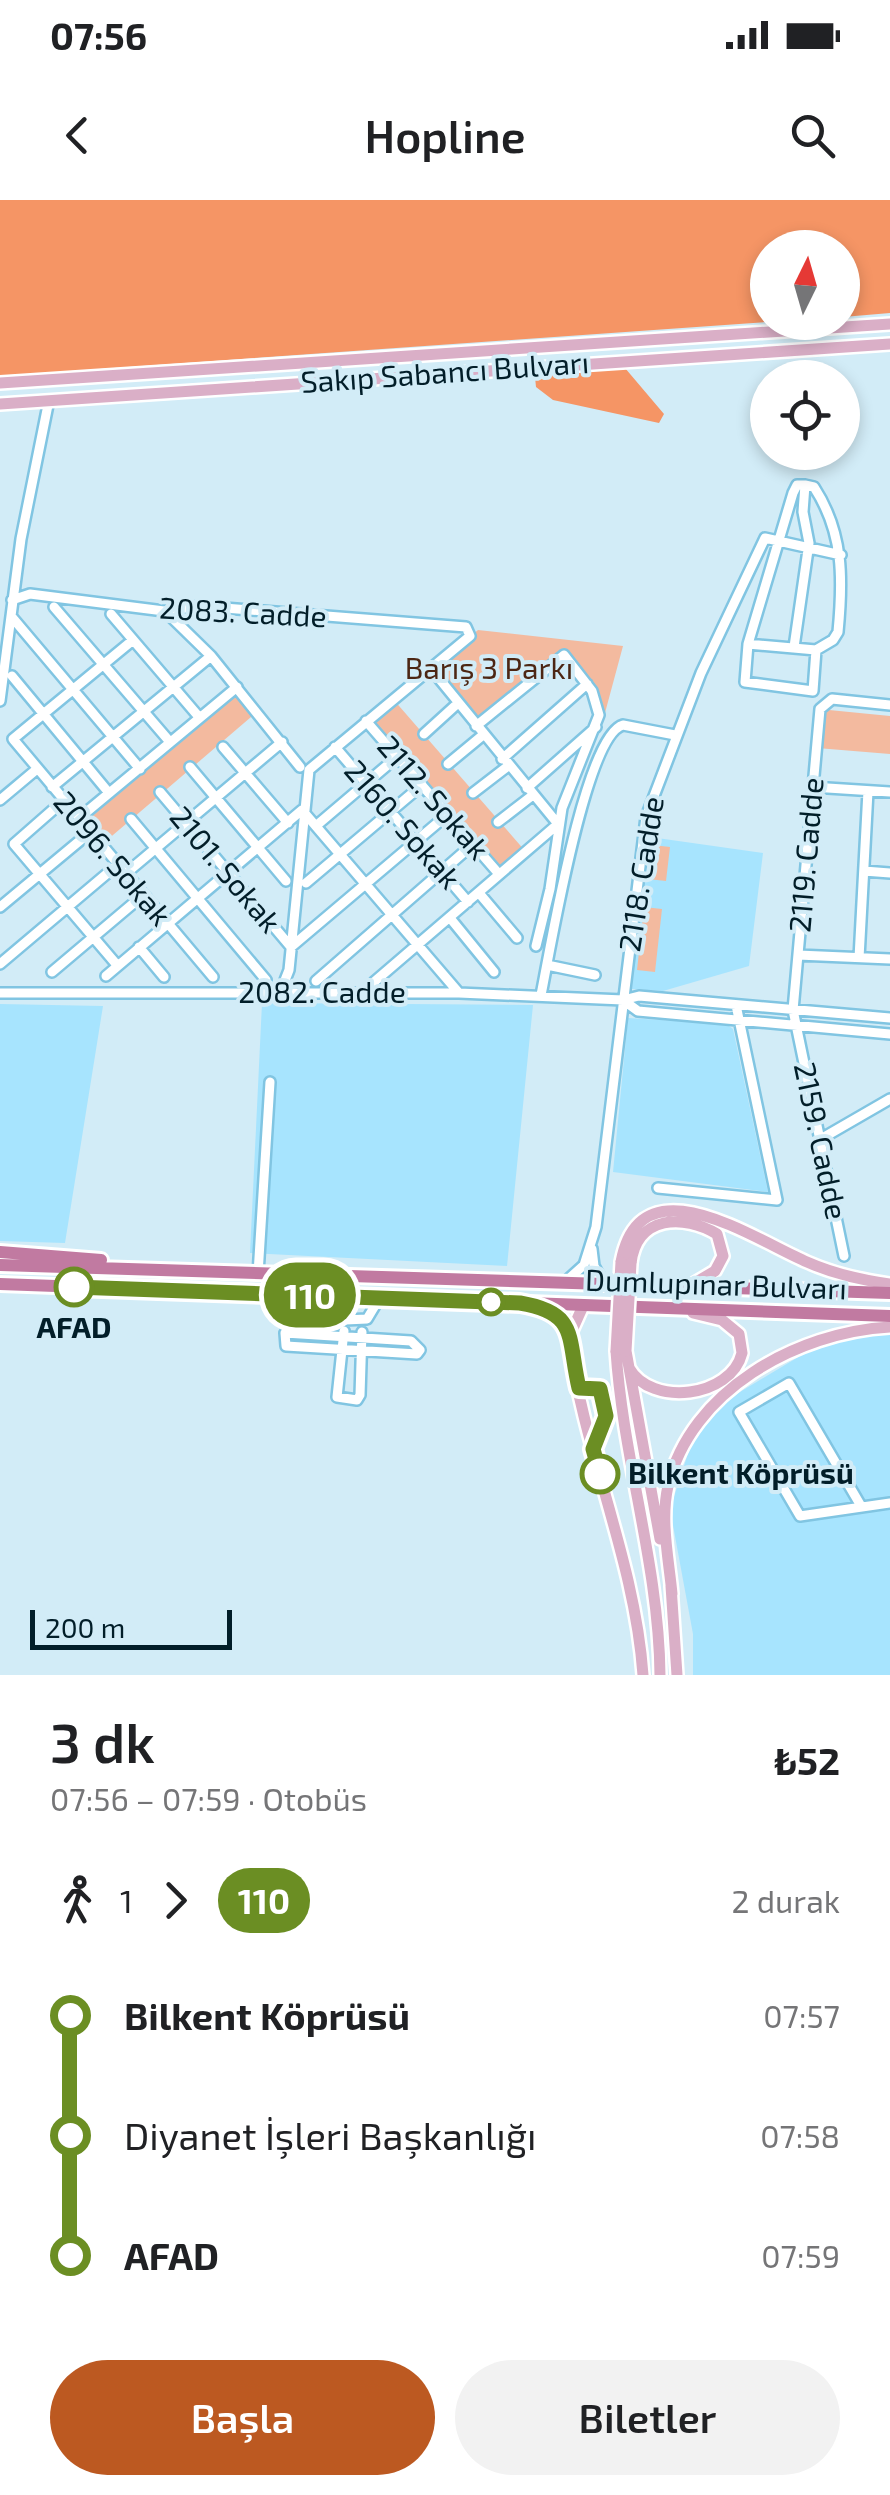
<!DOCTYPE html>
<html lang="tr">
<meta charset="utf-8">
<style>
:root{--surface:#fff;--page:#f2f2f2;--text:#202124;--muted:#757577;--accent:#bc5921}
body{margin:0;font-family:"Exo 2",sans-serif;background:var(--page);color:var(--text);height:100vh;display:flex;flex-direction:column;font-size:38px;white-space:nowrap}
*{box-sizing:border-box;margin:0}
p{font-size:32px;color:var(--muted)}
.icon{flex:none;width:55px;height:55px;fill:none;stroke:currentColor;stroke-width:2;stroke-linecap:round;stroke-linejoin:round}
.map{position:relative;height:1475px;overflow:hidden}
.side{display:flex;flex-direction:column;background:var(--surface);flex:1}
.side>*{flex:none}
.badge{padding:0 20px;border-radius:32px;font-size:35px;line-height:65px}
.needle{width:65px;rotate:5deg}
.fabs{position:absolute;left:750px;top:30px;display:grid;gap:20px}
.fabs a{display:grid;place-items:center;width:110px;height:110px;border-radius:50%;background:var(--surface);box-shadow:0 5px 15px #0003;font-size:50px}
.scale{position:absolute;left:30px;bottom:25px;width:202px;box-sizing:border-box;padding-left:10px;border:5px solid #021e29;border-top:0;font-size:28px;line-height:35px;white-space:nowrap;color:#021e29;-webkit-text-stroke:8px #d2ecf7;paint-order:stroke}
.map>.badge{position:absolute;translate:-50% -50%;box-shadow:0 0 0 5px #fff}
.legs{display:flex;align-items:center;gap:15px;height:110px;padding:0 50px;font-size:32px}
.legs p{margin-inline-start:auto}
.summary{display:flex;align-items:center;justify-content:space-between;height:170px;padding:0 50px}
h1{font-size:55px;font-weight:600;line-height:75px}
.cta{display:flex;gap:20px;margin-top:auto;padding:20px 50px}
.cta a{flex:1;height:115px;border-radius:60px;background:var(--accent);color:#fff;font-size:40px;font-weight:600;line-height:115px;text-align:center}
.cta a+a{background:var(--page);color:var(--text)}
ul{padding:0 50px;list-style:none}
li{display:flex;align-items:center;gap:35px;height:120px;font-size:38px}
li i{display:grid;place-items:center;width:15px;height:100%;margin:0 12px;background:currentColor}
li i::after{content:'';width:25px;height:25px;margin:-12px;border:8px solid;border-radius:50%;background:var(--surface)}
li p{margin-inline-start:auto}
li:first-child i{background:linear-gradient(#0000 50%,currentColor 0)}
li:last-child i{background:linear-gradient(currentColor 50%,#0000 0)}
.status{display:flex;justify-content:space-between;align-items:center;height:70px;padding:0 50px;background:var(--surface);direction:ltr}
.status svg{height:28px;fill:currentColor}
header{display:flex;justify-content:space-between;align-items:center;height:130px;padding:0 50px;background:var(--surface);font-size:45px;font-weight:600}
.map>svg:first-child{display:block}
</style>
<div class="status"><b>07:56</b><svg viewBox="0 0 49 12"><path d="M0 12V9h3v3zM5 12V6h3v6zM10 12V3h3v9zM15 12V0h3v12zM26 1h20v11H26zM47 4h2v5h-2z"/></svg></div>
<header><svg class="icon" aria-label="back" viewBox="0 0 24 24"><path d="M15 5l-7 7 7 7"/></svg>Hopline<svg class="icon" aria-label="search" viewBox="0 0 24 24"><circle cx="10" cy="10" r="6"/><path d="M15 15l6 6"/></svg></header>
<div class="map">
<svg width="890" height="1475" viewBox="0 0 890 1475">
<rect width="100%" height="100%" fill="#d2ecf7"/>
<path fill="#a7e4fe" d="M650 637 763 653 749 766 663 791 631 789Z
M262 803 533 805 507 1066 250 1053Z
M0 804 103 806 65 1043 0 1041Z
M628 818 726 824 733 829 768 992 613 972Z
M890 1133V1475H693V1434L670 1309 694 1235 725 1201 805 1153 837 1141Z"/>
<path fill="#f3ba9f" d="M478 430 623 446 602 524 598 508 564 455 476 526 432 470Z
M237 487 257 512 106 641 88 620Z
M393 499 526 652 499 674 366 521Z
M829 510 890 516V554L817 548 819 518Z
M652 645 670 647 666 681 648 679Z
M644 707 662 709 655 772 637 770Z"/>
<path fill="#f59565" d="M0 0H890V113L843 117 842 48H768L767 122 0 176Z
M625 168 664 214 659 223 553 200 536 187 535 177Z"/>
<g fill="none" stroke-linecap="round" stroke-linejoin="round">
<defs>
<path id="minor" d="M805 285 814 287C844 333 843 380 838 432L833 440 816 450
M12 400 30 394 164 411 199 406 466 427 470 436 310 569
M54 407 170 542
M165 411 211 456 300 567
M111 414 199 517
M11 416 140 569
M133 440 13 539 213 777
M748 444 816 450 813 491 745 482Z
M748 444 793 293 797 285H805
M794 447 809 343 803 312 805 285
M12 476 109 593
M0 501 21 339 49 200
M366 521 499 674
M476 526 564 455 592 491 599 515 562 608 550 689 536 746
M424 534 457 504
M223 547 288 623
M335 547 468 702
M502 559 587 484
M448 564 483 535
M190 567 286 681
M52 587 211 456
M812 587 890 592
M527 588 596 527
M160 592 291 747 447 615
M473 593 508 566
M0 600 37 569
M63 601 14 644 117 765
M78 619 237 487
M131 619 266 780
M498 622 533 595
M317 625 397 557
M864 671 890 673
M124 675 282 542
M306 683 422 585
M479 693 517 738
M0 707 89 633
M450 718 494 772
M139 747 164 777
M798 755 890 759
M859 758 868 591
M0 764 116 666
M547 765 595 775
M52 772 142 696
M106 776 302 610 459 793
M316 781 472 645
M374 782 558 624 432 470
M0 793H459L623 800 639 796 890 818
M280 793 289 770 309 570
M541 795C550 751 585 536 623 525L675 535
M623 800 638 811 890 834
M819 940 890 899
M658 988 777 1000 736 805
M592 1049 594 1066 605 1085
M844 1056 793 810 820 509 832 499 890 505
M258 1074 270 882
M564 1083 584 1065 596 1027 646 617 701 473 765 338 841 355
M331 1096 345 1120 367 1119 379 1099
M344 1131 337 1197 357 1200 360 1195 362 1132
M285 1133 411 1141 420 1150 417 1154 286 1146Z
M861 1306 789 1183 739 1212 800 1316 890 1303"/>
<path id="major" d="M0 183 890 124
M0 204 890 144
M621 1062C640 959 753 1039 807 1062 834 1074 861 1080 890 1084
M631 1063C637 1015 684 1014 717 1034L723 1056 715 1071 688 1087
M542 1107C560 1110 564 1123 569 1139 584 1253 635 1360 643 1475
M570 1135 583 1106
M616 1151C623 1260 659 1365 660 1475
M626 1151 660 1339
M629 1168C651 1207 731 1198 742 1153L739 1134 722 1120 693 1113
M671 1386 677 1475
M672 1394C669 1360 660 1321 668 1286 690 1191 797 1132 890 1127"/>
<path id="highway" d="M0 1052 101 1060
M0 1065 890 1093
M0 1084 890 1116"/>
</defs>
<use href="#minor" stroke="#81c5e2" stroke-width="14"/>
<use href="#major" stroke="#fff" stroke-width="16"/>
<use href="#highway" stroke="#fff" stroke-width="18"/>
<use href="#minor" stroke="#fff" stroke-width="9"/>
<use href="#major" stroke="#daafc7" stroke-width="11"/>
<use href="#highway" stroke="#c17aa1" stroke-width="12"/>
<defs>
<path id="major-bridge" d="M616 1151 621 1062
M626 1151 631 1063"/>
</defs>
<use href="#major-bridge" stroke="#fff" stroke-width="16" stroke-linecap="butt"/>
<use href="#major-bridge" stroke="#daafc7" stroke-width="11"/>
</g>
<g fill="none" stroke-linecap="round" stroke-linejoin="round">
<defs>
<path id="line-1" d="M74 1087 520 1103C579 1113 567 1137 579 1188L600 1189 606 1216 593 1249 600 1274"/>
</defs>
<use href="#line-1" stroke="#fff" stroke-width="22"/>
<use href="#line-1" stroke="#6b8e23" stroke-width="15"/>
</g>
<g fill="#fff" stroke="#6b8e23" stroke-width="5">
<circle cx="74" cy="1087" r="18"/>
<circle cx="491" cy="1102" r="12"/>
<circle cx="600" cy="1274" r="18"/>
</g>
<g text-anchor="middle" stroke-width="8" stroke-linejoin="round" paint-order="stroke">
<g font-size="30" fill="#021e29" stroke="#d2ecf7">
<text transform="translate(445 173) rotate(-4)" y="10">Sakıp Sabancı Bulvarı</text>
<text transform="translate(243 413) rotate(3)" y="10">2083. Cadde</text>
<text transform="translate(433 598) rotate(49)" y="10">2112. Sokak</text>
<text transform="translate(402 625) rotate(49)" y="10">2160. Sokak</text>
<text transform="translate(807 655) rotate(-85)" y="10">2119. Cadde</text>
<text transform="translate(112 659) rotate(50)" y="10">2096. Sokak</text>
<text transform="translate(225 670) rotate(50)" y="10">2101. Sokak</text>
<text transform="translate(642 674) rotate(-81)" y="10">2118. Cadde</text>
<text x="322" y="803">2082. Cadde</text>
<text transform="translate(820 941) rotate(78)" y="10">2159. Cadde</text>
<text transform="translate(716 1085) rotate(2)" y="10">Dumlupınar Bulvarı</text>
</g>
<g font-size="30" fill="#4c2613" stroke="#d2ecf7">
<text x="489" y="479">Barış 3 Parkı</text>
</g>
<g font-size="30" font-weight="bold" fill="#021e29" stroke="#d2ecf7">
<text x="74" y="1138">AFAD</text>
<text x="628" y="1284" text-anchor="start">Bilkent Köprüsü</text>
</g>
</g>
</svg>
<div class="fabs">
<a><svg class="needle" viewBox="-14 -14 28 28"><path d="M0-13l5 13h-10z" fill="#e53935"/><path d="M0 13l5-13h-10z" fill="#757577"/></svg></a>
<a><svg class="icon" aria-label="locate" viewBox="0 0 24 24"><circle cx="12" cy="12" r="6"/><path d="M12 2v4M12 18v4M2 12h4M18 12h4"/></svg></a>
</div>
<div class="scale">200 m</div>
<b class="badge" style="left:310px;top:1095px;background:#6b8e23;color:#fff">110</b>
</div>
<section class="side">
<div class="summary"><div><h1>3 dk</h1><p>07:56 – 07:59 · Otobüs</p></div><b>₺52</b></div>
<div class="legs"><svg class="icon" aria-label="walk" viewBox="0 0 24 24"><circle cx="13" cy="4" r="2"/><path d="M13 8l-2 6 4 7M11 14l-3 7M7 12l3-4h3l4 4"/></svg>1<svg class="icon" aria-label="forward" viewBox="0 0 24 24"><path d="M9 5l7 7-7 7"/></svg><b class="badge" style="background:#6b8e23;color:#fff">110</b><p>2 durak</p></div>
<ul>
<li><i style="color:#6b8e23"></i><b>Bilkent Köprüsü</b><p>07:57</p></li>
<li><i style="color:#6b8e23"></i><span>Diyanet İşleri Başkanlığı</span><p>07:58</p></li>
<li><i style="color:#6b8e23"></i><b>AFAD</b><p>07:59</p></li>
</ul>
<div class="cta"><a>Başla</a><a>Biletler</a></div>
</section>
